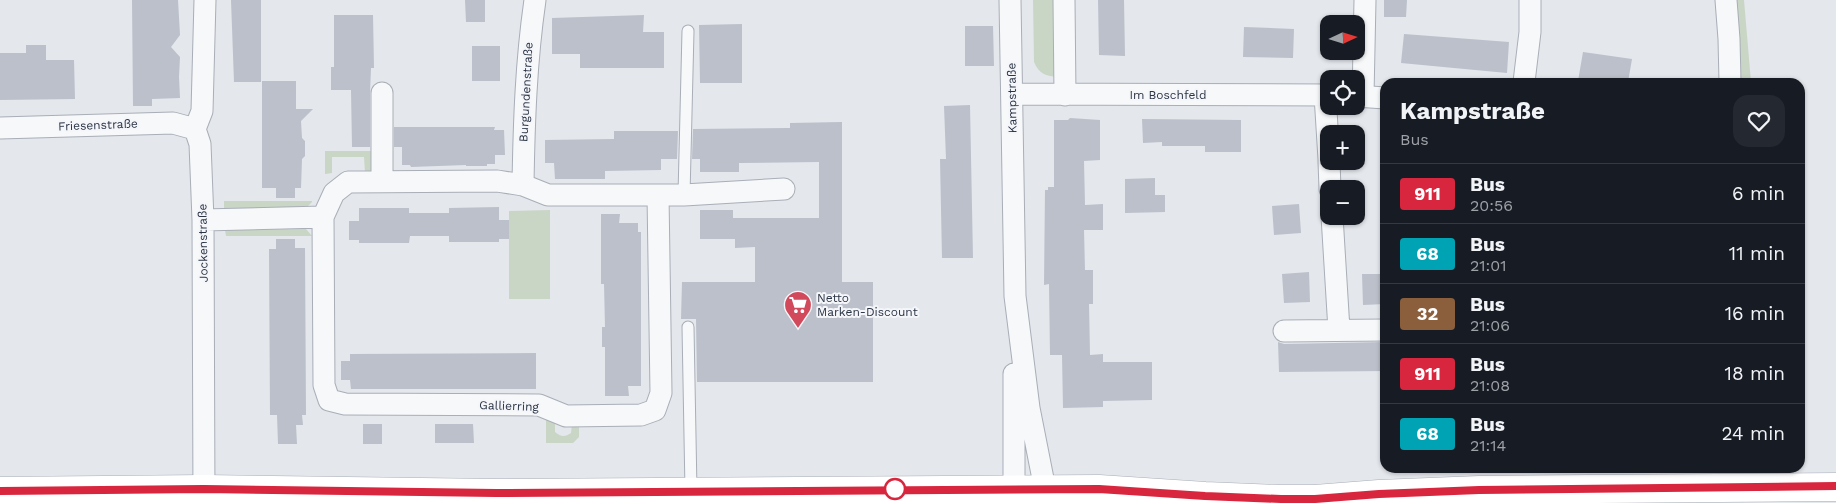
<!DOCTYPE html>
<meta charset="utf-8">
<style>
:root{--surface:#171b24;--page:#242831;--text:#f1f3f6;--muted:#9ea1a6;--line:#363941}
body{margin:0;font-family:"Work Sans",sans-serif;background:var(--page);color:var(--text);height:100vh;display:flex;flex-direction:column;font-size:19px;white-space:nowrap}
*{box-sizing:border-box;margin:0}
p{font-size:16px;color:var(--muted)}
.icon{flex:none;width:28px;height:28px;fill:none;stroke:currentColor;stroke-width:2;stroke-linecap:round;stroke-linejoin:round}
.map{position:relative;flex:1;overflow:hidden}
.side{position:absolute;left:1380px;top:78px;width:425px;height:395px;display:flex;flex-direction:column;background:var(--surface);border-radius:15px;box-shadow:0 1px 4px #0004}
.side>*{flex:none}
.badge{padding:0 10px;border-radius:4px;font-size:18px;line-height:32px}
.needle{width:32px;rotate:86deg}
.fabs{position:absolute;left:1320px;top:15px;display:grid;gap:10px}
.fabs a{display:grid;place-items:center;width:45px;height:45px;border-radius:10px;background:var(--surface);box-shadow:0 1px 4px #0004;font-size:25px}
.map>.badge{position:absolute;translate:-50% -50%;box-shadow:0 0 0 2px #fff}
.round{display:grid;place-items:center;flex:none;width:52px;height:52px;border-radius:15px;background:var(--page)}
.head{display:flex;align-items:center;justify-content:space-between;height:85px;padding:0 20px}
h1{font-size:24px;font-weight:700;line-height:38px}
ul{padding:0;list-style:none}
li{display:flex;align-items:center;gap:15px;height:60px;padding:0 20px;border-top:1px solid var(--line)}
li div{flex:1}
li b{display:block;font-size:19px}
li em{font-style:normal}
li .badge{min-width:55px;font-weight:700;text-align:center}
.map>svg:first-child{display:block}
</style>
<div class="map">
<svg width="1836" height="503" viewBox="0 0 1836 503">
<rect width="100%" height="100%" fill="#e4e7ec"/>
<path fill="#c9d6c5" d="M1033 0H1056L1058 77C1046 76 1039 74 1034 62Z
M1735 0H1744L1751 82H1741Z
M325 151H374L375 173H365L364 157H332V173L325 174Z
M224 201H312V202L306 208 224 209Z
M550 210V299H509V211Z
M306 229 312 236H226L225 230Z
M546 420 555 421V432C561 437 565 437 571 433L572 423 579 424V437L573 443H546Z"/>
<path fill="#bbc0ca" d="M132 0H178L180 35 171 47 180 57 179 77 180 98 152 99V106H133Z
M231 0H261V82H234Z
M465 0H485V22H466Z
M1098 0H1124L1125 56 1099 55Z
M1384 0H1407L1406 17H1384Z
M334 15H373L374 68H371L370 93V147H352L351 90H331V67H334Z
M644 15 643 32H664V68H580V54H552V18Z
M742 24V83H700L699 25Z
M965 26H993L994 66H965Z
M1244 27 1294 29 1293 58 1243 57Z
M1404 34 1509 42 1507 73 1401 63Z
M26 45H46V60H74L75 99 0 100V53H26Z
M472 46H500V81H472Z
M1583 52 1632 59 1628 82 1578 81Z
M262 81H296V109H313L301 121 302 138 305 141V156L302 159 301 188H295V198H276V188H262Z
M970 105 973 258H942L940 159H946L944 106Z
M1070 118 1100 120V160L1084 161 1085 205 1103 204V230H1084L1085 270H1093V304H1089L1090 355 1103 354V362H1152V400L1103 401V407L1063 408 1062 355H1050L1049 284 1044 285 1045 190H1048V187H1054V120H1068Z
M1142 119 1241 120V152H1205V146H1162V142L1143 143Z
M842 122V282H873V382H697L696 319H681L682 282H755V247L735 248V239H700V210H733V218H819V162L739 163V172H700V159H692L693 129 790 128V123Z
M394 127H495L494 130H504L505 155H495V164H487V166H466V165L411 167 410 165H402V147H394Z
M614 131H678L677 159H661V170L605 171V179H555L554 163H545V140L614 139Z
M1155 178V195H1165V212L1125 213V179Z
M1299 204 1301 233 1274 235 1272 206Z
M499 207V220H509V239H499V242H449V236H410L409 243H359V240H349V221H359V208H409V213H449V208Z
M601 214H620L619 223H638V232H641V386H628L629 396H605V347H602V327H605L604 284H601Z
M276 239H295V248H305L306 415H302L303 425H296L297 444H278L277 415H270L269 249H276Z
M1309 272 1310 302 1284 303 1282 274Z
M1362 274H1385V304L1363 305Z
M1278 342 1284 344 1385 342V371L1279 372Z
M536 353V389H351L350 380H341V361H350V354Z
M363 424H382V444H363Z
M435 424H473L474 443H435Z"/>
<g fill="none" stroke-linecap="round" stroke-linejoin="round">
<defs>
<path id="service" d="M684 195 688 31
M688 327 691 491"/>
<path id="minor" d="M1010 0 1015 296 1029 408 1045 489
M1064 0 1065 95
M1726 0 1729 39 1730 82
M1524 82 1530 32V0
M382 93V182
M1012 94 1329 95
M1325 95 1329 159
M1356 96 1385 98
M1363 96 1365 0
M0 128 173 123 195 129
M1329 161 1330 189
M523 185C524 123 526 62 535 0
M658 195 661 393 655 410 641 415 566 416 539 405 345 404 329 400 324 385 323 217 334 193 348 182 497 181 523 185 548 195H684L784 189
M1332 216 1339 330
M203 220 323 217
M1284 331 1385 330
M1014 374V489
M204 503 203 220 200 144 195 129 202 111 205 0"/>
<path id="secondary" d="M0 491 204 489 496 493 1099 489 1205 496 1281 499H1315L1379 494 1479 490 1836 487"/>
</defs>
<use href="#service" stroke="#a9aeb7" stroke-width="13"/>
<use href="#minor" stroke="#a9aeb7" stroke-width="23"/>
<use href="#secondary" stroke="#a9aeb7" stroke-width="29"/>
<use href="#service" stroke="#f7f8fa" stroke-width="11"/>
<use href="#minor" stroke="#f7f8fa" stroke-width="21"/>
<use href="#secondary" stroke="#fff" stroke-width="28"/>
</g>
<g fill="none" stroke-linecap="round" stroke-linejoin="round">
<defs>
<path id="line" d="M0 491 204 489 496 493 1099 489 1205 496 1281 499H1315L1379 494 1479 490 1836 486"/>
</defs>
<use href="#line" stroke="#fff" stroke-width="11"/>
<use href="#line" stroke="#d7263d" stroke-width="8"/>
</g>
<defs>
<symbol id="supermarket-pin" viewBox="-11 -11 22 30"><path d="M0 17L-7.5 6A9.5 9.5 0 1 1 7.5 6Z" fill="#d1495b" stroke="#f4f6f9"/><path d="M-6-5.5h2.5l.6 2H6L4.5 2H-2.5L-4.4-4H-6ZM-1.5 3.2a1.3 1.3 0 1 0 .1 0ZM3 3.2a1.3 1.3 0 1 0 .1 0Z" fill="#fff"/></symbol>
</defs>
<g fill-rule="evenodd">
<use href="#supermarket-pin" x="782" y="289" width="32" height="43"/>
</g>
<circle fill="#fff" stroke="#d7263d" stroke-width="2.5" cx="895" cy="489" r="10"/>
<g text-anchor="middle" stroke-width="4" stroke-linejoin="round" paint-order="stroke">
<g font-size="12" fill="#2b3445" stroke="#f4f6f9">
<text transform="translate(526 92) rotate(-87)" y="4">Burgundenstraße</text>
<text x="1168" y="99">Im Boschfeld</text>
<text transform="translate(1012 98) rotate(-91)" y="4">Kampstraße</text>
<text transform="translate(98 125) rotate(-2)" y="4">Friesenstraße</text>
<text transform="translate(203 243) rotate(-91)" y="4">Jockenstraße</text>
<text transform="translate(509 406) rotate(2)" y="4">Gallierring</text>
</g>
<g font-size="12" fill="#2b3445" stroke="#f4f6f9" text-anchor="start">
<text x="817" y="302">Netto<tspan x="817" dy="14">Marken-Discount</tspan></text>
</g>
</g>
</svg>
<div class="fabs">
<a><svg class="needle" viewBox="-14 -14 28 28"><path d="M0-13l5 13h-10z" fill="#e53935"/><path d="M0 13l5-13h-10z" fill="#9ea1a6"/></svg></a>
<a><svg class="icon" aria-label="locate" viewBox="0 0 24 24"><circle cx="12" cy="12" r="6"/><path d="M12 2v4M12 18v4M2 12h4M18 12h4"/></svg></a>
<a>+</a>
<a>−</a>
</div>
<section class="side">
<div class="head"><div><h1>Kampstraße</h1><p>Bus</p></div><a class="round"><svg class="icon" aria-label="heart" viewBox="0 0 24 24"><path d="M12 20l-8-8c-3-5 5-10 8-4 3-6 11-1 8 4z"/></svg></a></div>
<ul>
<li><span class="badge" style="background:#d7263d;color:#fff">911</span><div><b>Bus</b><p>20:56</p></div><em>6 min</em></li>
<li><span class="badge" style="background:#00a3b4;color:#fff">68</span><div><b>Bus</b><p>21:01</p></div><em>11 min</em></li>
<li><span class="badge" style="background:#8b5e3c;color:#fff">32</span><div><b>Bus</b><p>21:06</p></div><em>16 min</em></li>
<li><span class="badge" style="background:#d7263d;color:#fff">911</span><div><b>Bus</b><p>21:08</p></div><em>18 min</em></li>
<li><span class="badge" style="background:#00a3b4;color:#fff">68</span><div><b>Bus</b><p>21:14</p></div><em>24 min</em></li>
</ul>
</section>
</div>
